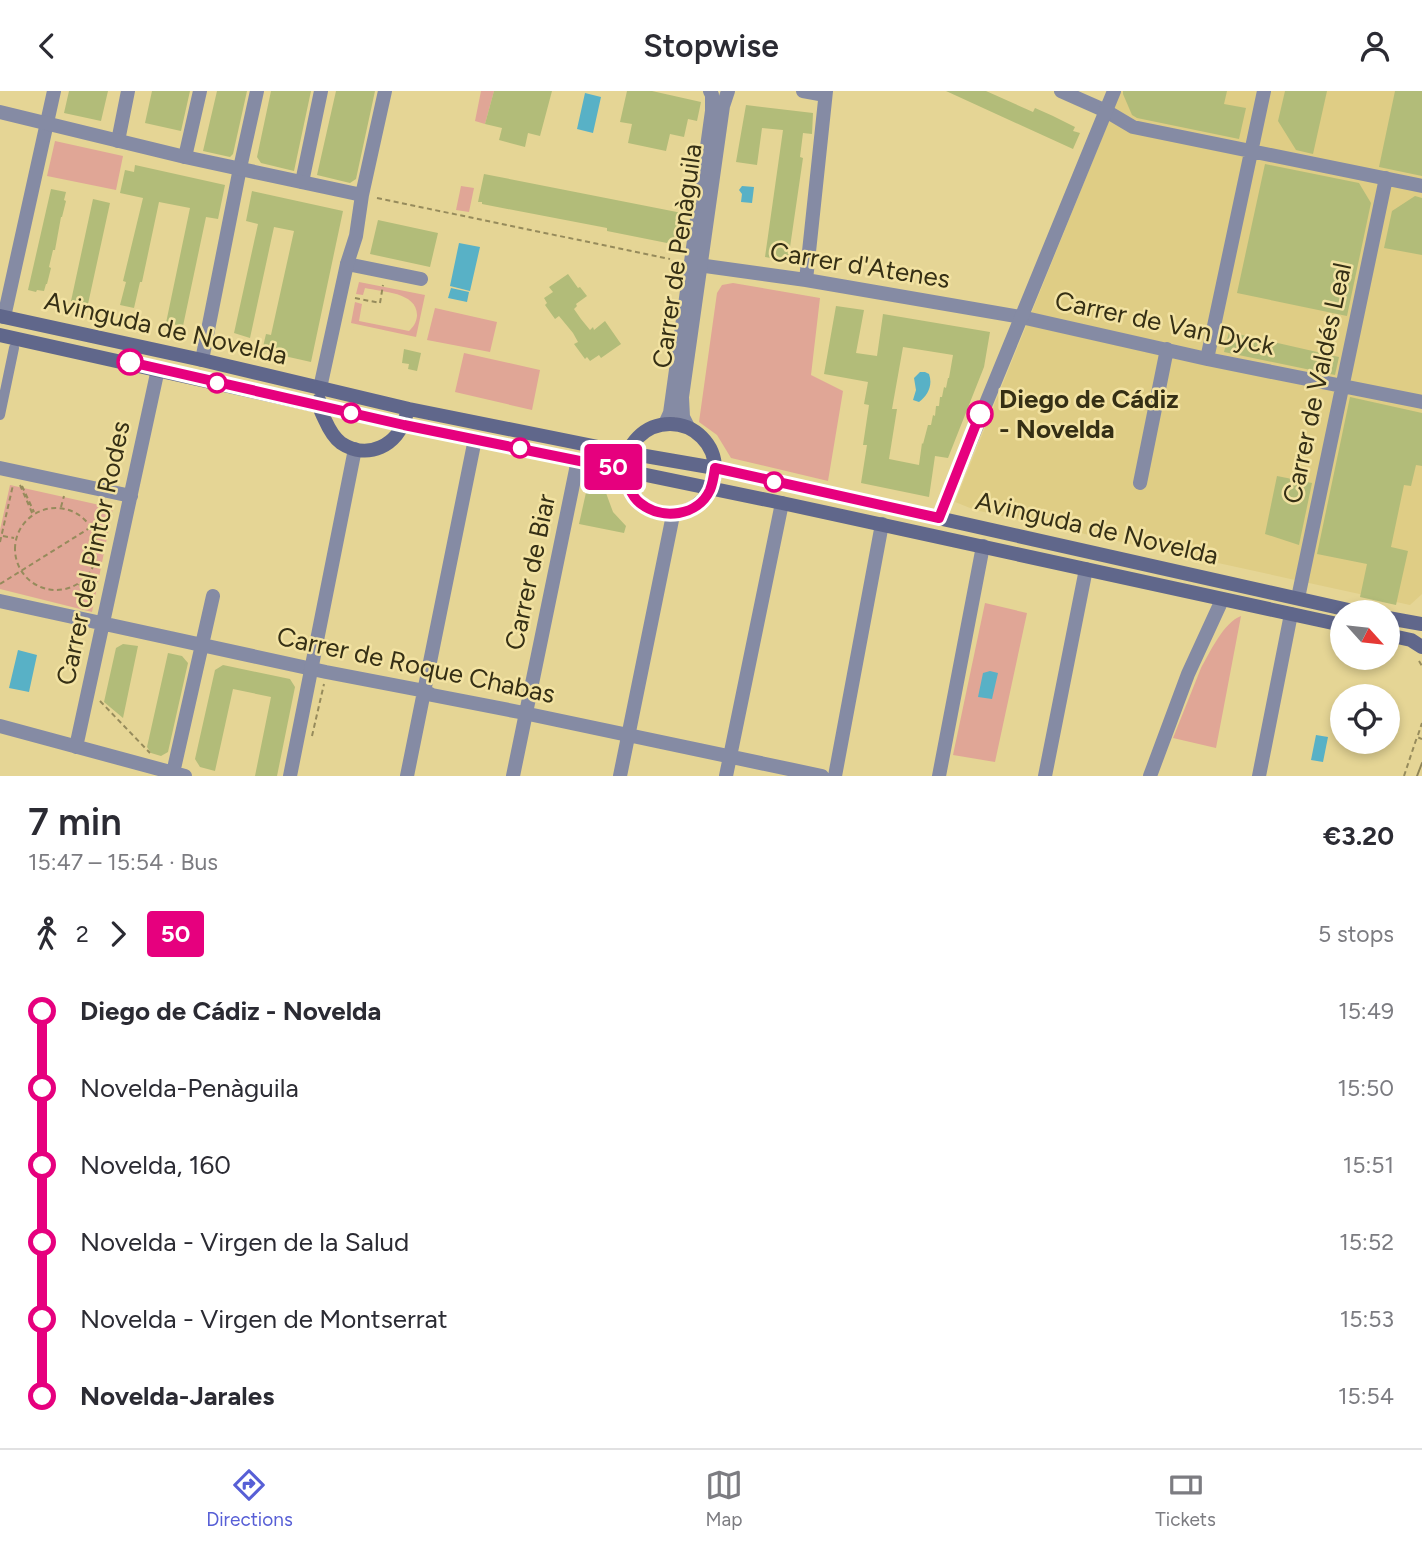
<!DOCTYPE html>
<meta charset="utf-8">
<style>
:root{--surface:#fff;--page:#f7f7f7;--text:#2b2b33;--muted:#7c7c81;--line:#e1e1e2;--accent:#575fd6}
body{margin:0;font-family:Figtree,sans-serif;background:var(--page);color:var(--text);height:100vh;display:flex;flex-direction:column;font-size:26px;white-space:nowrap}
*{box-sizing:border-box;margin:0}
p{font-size:23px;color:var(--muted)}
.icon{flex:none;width:38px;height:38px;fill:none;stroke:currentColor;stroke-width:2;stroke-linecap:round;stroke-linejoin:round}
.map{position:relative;height:685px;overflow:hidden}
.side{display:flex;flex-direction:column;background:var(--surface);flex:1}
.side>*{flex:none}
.badge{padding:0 14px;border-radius:5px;font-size:24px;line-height:46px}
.needle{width:46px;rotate:117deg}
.tools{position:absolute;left:1330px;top:509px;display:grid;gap:14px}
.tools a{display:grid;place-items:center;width:70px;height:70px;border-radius:50%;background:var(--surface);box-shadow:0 4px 10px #0003;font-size:35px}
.map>.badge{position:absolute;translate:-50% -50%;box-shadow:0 0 0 4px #fff}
.legs{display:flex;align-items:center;gap:10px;height:77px;padding:0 28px;font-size:23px}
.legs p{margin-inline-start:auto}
.overview{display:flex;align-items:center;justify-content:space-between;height:119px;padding:0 28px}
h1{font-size:38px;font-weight:600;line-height:52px}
ul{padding:0 28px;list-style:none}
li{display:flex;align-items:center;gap:24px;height:77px;font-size:26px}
li i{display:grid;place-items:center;width:10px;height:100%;margin:0 9px;background:currentColor}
li i::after{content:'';width:18px;height:18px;margin:-9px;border:5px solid;border-radius:50%;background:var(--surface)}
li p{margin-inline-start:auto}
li:first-child i{background:linear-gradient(#0000 50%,currentColor 0)}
li:last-child i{background:linear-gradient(currentColor 50%,#0000 0)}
header{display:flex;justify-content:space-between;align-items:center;height:91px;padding:0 28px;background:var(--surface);font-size:32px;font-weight:600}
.dock{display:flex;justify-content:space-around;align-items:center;height:98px;border-top:2px solid var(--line);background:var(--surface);font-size:19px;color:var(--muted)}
.dock a{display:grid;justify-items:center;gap:4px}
.dock .on{color:var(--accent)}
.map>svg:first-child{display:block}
</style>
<header><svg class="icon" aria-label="back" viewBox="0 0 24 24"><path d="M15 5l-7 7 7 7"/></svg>Stopwise<svg class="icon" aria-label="person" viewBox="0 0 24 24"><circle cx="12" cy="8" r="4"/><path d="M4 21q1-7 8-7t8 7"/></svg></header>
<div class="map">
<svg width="1422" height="685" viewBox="0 0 1422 685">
<rect width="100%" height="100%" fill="#e5d595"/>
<path fill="#dfcd85" d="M1121 0H1422V503L1410 514 975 419 955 411Z"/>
<path fill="#e0a696" d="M481 0H494L485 33 475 30Z
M55 50 123 65 116 99 47 85Z
M461 95 474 97 469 121 456 119Z
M359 191 425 204 416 246 351 232 355 211 362 213 359 230 409 240C414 235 416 232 417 225 418 201 382 201 365 197L363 204 356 203Z
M733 192 820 207 811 284 843 300 828 390 731 367 717 344 699 331 717 202 722 194Z
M435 217 497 231 490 261 427 249Z
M464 262 540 279 532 319 455 301Z
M10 394 113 417 92 521 0 498V439Z
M985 512 1027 522 995 671 953 664Z
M1241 525 1216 657 1173 647 1201 577C1210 561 1224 531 1241 525Z"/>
<path fill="#58b1c6" d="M585 2 601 6 593 42 577 38Z
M742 95 754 96 752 112 741 111 742 103 739 99Z
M459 152 480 156 470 200 450 195Z
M451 197 469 201 467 211 448 207Z
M920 281H925L929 283C933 294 928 304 919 311L913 309 916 299 914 287Z
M18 559 37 564 29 601 9 597Z
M990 580 998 582 992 608 978 606 983 582Z
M1316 644 1328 646 1323 671 1311 669Z"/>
<path fill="#b2bc79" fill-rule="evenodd" d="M69 0H108L101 30 64 22Z
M152 0H190L181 40 145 32Z
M217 0H247L233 63 230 66 203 60Z
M271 0H311L294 80 261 72 257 66Z
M336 0H375L356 88 350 92 317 84Z
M494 0H552L540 45 528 42 525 56 499 49 502 37 485 33Z
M627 0H652L701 11 697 30 688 28 684 46 670 43 666 60 628 52 632 33 620 31Z
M946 0H986L1033 21 1035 17 1053 25 1075 36 1073 40 1080 42 1073 58Z
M1123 0H1227L1224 13 1246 17 1239 48 1137 27 1132 24 1123 3Z
M1285 0H1327L1313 63 1296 59 1278 30Z
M1395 0H1422V85L1379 76Z
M746 14 813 22 812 43 803 42 800 66 803 67 788 170 765 166 783 39 762 37 757 74 736 71Z
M1265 73 1359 92 1371 112 1347 225 1237 202Z
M135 74 225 94 218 128 206 126 183 235 166 232 190 117 159 111 142 191H140L134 217 120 214 126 191 123 190 143 107 120 102 125 79 134 81Z
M484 83 682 122 676 150 673 149 672 153 607 140V137L482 113V111H478Z
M51 98 66 101 64 109 66 110 62 126H61L55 159H53L49 176 51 177 47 193H46L44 200 37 199 36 201 28 199Z
M252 100 343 120 311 271 262 260 266 243 271 244 294 140 274 136 250 247 234 242 258 133 246 130Z
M1415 105 1422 107V164L1384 157 1392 120Z
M93 108 110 112 88 213H86L71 210Z
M378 129 438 142 430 176 370 163Z
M568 183 578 197 580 196 587 205 576 213 577 215 574 218 581 228 590 239 593 236 594 239 605 230 621 253 601 267 599 264 590 270 587 266 585 268 574 253 578 251 573 242 559 225 555 228 545 214 547 212 544 207 553 201 549 196Z
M836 215 864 219 856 262 877 265 883 223 990 241 984 276 948 367 935 365 929 406 861 392 867 354H863L869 314 864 313 868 291 824 283ZM903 256 953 264 949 287H948L946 297 944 296 942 306H940L939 315H936L935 325 933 324 931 334H928L923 353 922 352 919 374 889 368 897 318H892Z
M1229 241 1339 266 1335 284 1224 261Z
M404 258 421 262 417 280 408 278 409 273 402 272Z
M1350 306 1422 322V375L1416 374 1411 395 1404 394 1391 456 1408 460 1396 514 1360 506 1367 473 1317 463Z
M1277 385 1312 392 1299 454 1265 443Z
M587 397 606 402 613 421 626 435 624 442 579 433Z
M123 553 138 555 123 627 104 611 116 557Z
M168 562 182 565 188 572 168 661 161 665 151 662 147 656Z
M223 574 290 588 295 596 277 685H255L271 606 233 598 215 680 200 676 195 668 215 579Z"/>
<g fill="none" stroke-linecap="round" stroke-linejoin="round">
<path stroke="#968b5c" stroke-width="2" stroke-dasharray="5 3.5" stroke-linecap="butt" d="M377 107 670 168
M355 207 380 212 383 194
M20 394 33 424
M22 395 34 421
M61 416 64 405
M15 458a41 41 0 1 1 82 0a41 41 0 1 1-82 0Z
M3 445 14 447
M0 451 13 394
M0 493 112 423
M79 493 93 514
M1419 570 1422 575
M100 610 150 662
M1418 644 1422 632
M312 645 324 593
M1404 685 1417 646 1422 648"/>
<path stroke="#858ba4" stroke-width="10" d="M0 324 14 257"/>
<path stroke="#858ba4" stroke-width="14" d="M803 0 825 4
M1061 0 1106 20 1133 36 1422 95
M118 50 128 0
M185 66 200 0
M302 91 321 0
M347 173 421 188
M691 173 806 189 1021 226 1207 268 1422 311
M806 189 826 0
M4 226 54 0
M1207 268 1264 0
M202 269 240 77 257 0
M0 377 131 405
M1140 392 1167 258
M1298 507 1386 87
M0 510 326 581 425 600 432 604 519 621 822 685
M0 635 185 685
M76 656 158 278
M173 682 213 505
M407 685 475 348
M513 685 578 369
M620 685 673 424
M726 685 782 412
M835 685 882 433
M939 685 983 455
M1045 685 1086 478
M1259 685 1291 523"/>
<path stroke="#858ba4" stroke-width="14" d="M0 21 185 66 362 104
M320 297 347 173 356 145 362 104 385 0
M665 333 670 322 712 20V4L710 0
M688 336 683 326 682 306 723 15 728 0
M939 427 1114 0
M290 685 355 358
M1150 685 1188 583 1222 509"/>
<path stroke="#60678b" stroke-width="14" d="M0 225 202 269 409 318 628 362 715 377 1362 522
M0 244 404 334 782 412 1342 534
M319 309C318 317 322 322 325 329 329 338 333 346 341 352 368 370 398 354 406 325
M625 378a45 45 0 1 1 90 0a45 45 0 1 1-90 0Z
M1388 527 1422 533
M1388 544 1411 549 1422 556"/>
<path stroke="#8f8457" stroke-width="2" d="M1417 685 1422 672"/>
</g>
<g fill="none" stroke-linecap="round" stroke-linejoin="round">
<defs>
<path id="line-1" d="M130 271 404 334 624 379C627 391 630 404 640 412 662 430 698 425 710 399 713 392 714 384 715 377L939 427 980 323"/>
</defs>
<use href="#line-1" stroke="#fff" stroke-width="16"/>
<use href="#line-1" stroke="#e6007e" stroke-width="10"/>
</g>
<g fill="#fff" stroke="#e6007e" stroke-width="3.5">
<circle cx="130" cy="271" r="12"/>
<circle cx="217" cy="292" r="9"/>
<circle cx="351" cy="322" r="9"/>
<circle cx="980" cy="323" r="12"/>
<circle cx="520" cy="357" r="9"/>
<circle cx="774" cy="391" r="9"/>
</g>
<g text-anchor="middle" stroke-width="5" stroke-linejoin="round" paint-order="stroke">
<g font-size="26" fill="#352f15" stroke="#f2e2a2">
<text transform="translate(677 165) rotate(-82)" y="9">Carrer de Penàguila</text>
<text transform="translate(860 174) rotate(9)" y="9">Carrer d'Atenes</text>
<text transform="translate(1165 232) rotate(12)" y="9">Carrer de Van Dyck</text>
<text transform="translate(166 237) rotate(13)" y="9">Avinguda de Novelda</text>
<text transform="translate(1317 292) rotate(-78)" y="9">Carrer de Valdés Leal</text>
<text transform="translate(1097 437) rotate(13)" y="9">Avinguda de Novelda</text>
<text transform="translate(93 462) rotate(-78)" y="9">Carrer del Pintor Rodes</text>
<text transform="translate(530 481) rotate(-78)" y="9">Carrer de Biar</text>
<text transform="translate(416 574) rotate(12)" y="9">Carrer de Roque Chabas</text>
</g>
<g font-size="26" font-weight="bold" fill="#352f15" stroke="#f2e2a2" text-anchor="start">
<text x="999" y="317">Diego de Cádiz<tspan x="999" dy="30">- Novelda</tspan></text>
</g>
</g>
</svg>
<div class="tools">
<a><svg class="needle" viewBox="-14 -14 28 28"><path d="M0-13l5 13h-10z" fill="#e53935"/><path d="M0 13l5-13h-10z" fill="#7c7c81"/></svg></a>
<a><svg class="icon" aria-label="locate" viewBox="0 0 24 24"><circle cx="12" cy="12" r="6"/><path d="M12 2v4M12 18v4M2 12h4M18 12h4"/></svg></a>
</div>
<b class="badge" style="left:613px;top:376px;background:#e6007e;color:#fff">50</b>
</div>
<section class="side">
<div class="overview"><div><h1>7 min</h1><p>15:47 – 15:54 · Bus</p></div><b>€3.20</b></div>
<div class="legs"><svg class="icon" aria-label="walk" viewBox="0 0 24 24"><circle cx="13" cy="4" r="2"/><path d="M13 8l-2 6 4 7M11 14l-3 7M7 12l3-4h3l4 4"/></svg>2<svg class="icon" aria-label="forward" viewBox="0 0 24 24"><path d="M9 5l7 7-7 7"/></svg><b class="badge" style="background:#e6007e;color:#fff">50</b><p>5 stops</p></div>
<ul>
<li><i style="color:#e6007e"></i><b>Diego de Cádiz - Novelda</b><p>15:49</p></li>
<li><i style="color:#e6007e"></i><span>Novelda-Penàguila</span><p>15:50</p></li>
<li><i style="color:#e6007e"></i><span>Novelda, 160</span><p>15:51</p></li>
<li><i style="color:#e6007e"></i><span>Novelda - Virgen de la Salud</span><p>15:52</p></li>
<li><i style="color:#e6007e"></i><span>Novelda - Virgen de Montserrat</span><p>15:53</p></li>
<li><i style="color:#e6007e"></i><b>Novelda-Jarales</b><p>15:54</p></li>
</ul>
</section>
<nav class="dock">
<a class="on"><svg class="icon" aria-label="directions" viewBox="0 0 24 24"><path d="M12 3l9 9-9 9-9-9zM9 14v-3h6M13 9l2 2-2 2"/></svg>Directions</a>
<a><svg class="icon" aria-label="map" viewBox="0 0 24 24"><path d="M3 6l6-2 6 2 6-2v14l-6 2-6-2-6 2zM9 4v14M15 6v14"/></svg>Map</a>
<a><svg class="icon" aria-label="tickets" viewBox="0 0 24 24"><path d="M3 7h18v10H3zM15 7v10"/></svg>Tickets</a>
</nav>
